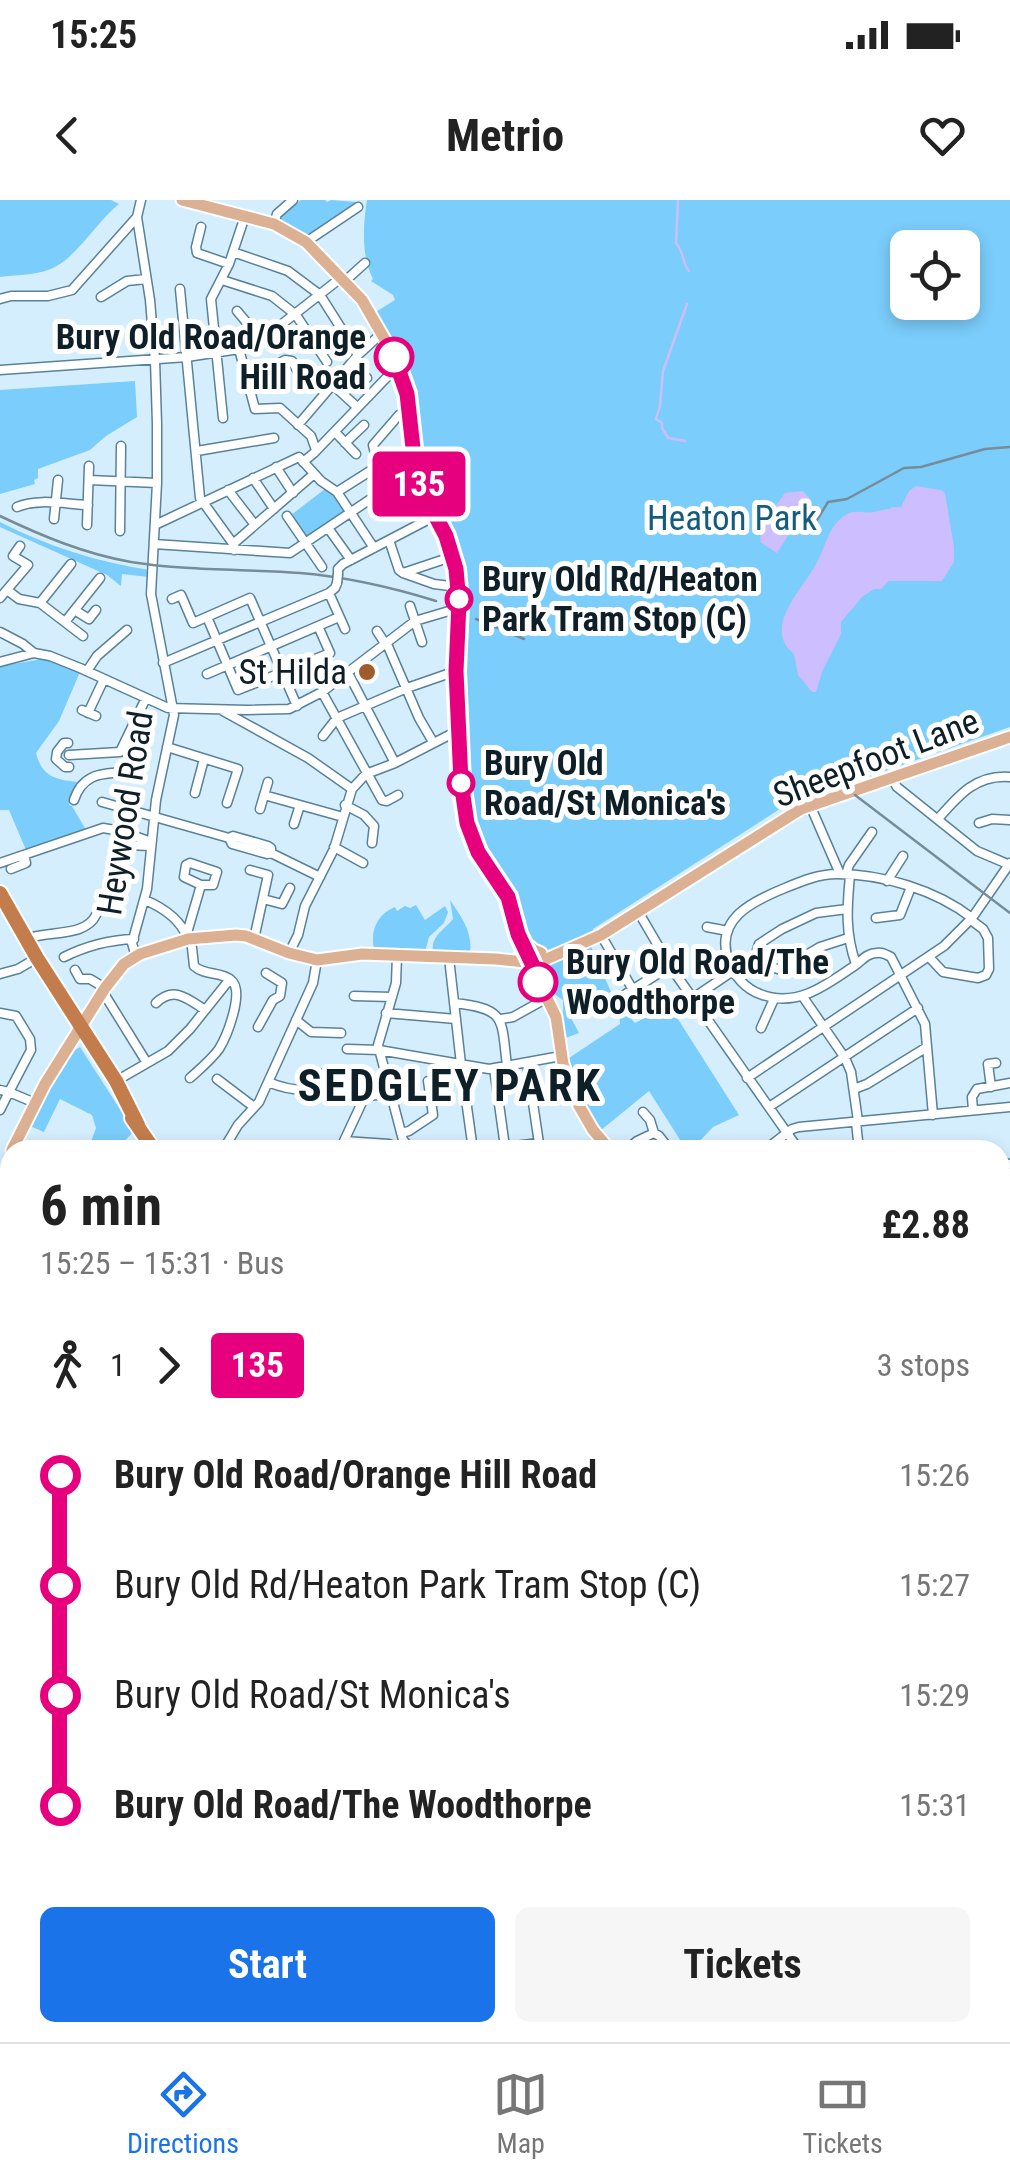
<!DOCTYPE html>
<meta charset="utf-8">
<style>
:root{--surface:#fff;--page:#f6f6f6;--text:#222;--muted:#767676;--line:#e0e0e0;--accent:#1a73e8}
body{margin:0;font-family:"Roboto Condensed",sans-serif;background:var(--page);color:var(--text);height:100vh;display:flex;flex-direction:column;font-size:38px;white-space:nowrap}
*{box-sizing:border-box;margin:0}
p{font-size:32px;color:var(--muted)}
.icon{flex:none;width:55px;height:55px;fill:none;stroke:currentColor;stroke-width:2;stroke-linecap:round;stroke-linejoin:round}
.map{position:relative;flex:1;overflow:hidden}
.panel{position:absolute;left:0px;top:940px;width:1010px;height:902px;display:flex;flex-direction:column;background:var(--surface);border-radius:30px 30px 0 0;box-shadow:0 5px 15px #0003}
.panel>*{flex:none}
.badge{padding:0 20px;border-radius:8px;font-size:35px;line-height:65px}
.buttons{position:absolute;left:890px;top:30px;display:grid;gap:20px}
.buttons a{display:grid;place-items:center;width:90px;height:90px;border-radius:15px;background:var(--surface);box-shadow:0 5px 15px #0003;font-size:50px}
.map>.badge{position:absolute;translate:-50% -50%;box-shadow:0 0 0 5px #fff}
.legs{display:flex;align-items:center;gap:15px;height:110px;padding:0 40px;font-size:32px}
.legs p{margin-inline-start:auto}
.overview{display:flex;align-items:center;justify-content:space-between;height:170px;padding:0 40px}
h1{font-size:55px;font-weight:700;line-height:75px}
.primary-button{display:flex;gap:20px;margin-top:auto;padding:20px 40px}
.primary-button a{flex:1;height:115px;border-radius:15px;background:var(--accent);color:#fff;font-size:40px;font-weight:700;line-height:115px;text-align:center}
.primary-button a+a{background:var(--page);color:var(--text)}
ul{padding:0 40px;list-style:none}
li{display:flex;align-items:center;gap:35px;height:110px;font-size:38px}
li i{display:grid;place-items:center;width:15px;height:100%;margin:0 12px;background:currentColor}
li i::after{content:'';width:25px;height:25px;margin:-12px;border:8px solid;border-radius:50%;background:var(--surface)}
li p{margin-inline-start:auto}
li:first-child i{background:linear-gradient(#0000 50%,currentColor 0)}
li:last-child i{background:linear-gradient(currentColor 50%,#0000 0)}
.status{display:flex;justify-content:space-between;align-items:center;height:70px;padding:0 50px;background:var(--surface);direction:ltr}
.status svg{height:28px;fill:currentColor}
header{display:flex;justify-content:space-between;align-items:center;height:130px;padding:0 40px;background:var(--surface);font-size:45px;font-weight:700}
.tabs{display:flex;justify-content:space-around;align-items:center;height:140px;border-top:2px solid var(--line);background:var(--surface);font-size:28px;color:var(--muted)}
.tabs a{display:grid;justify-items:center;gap:5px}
.tabs .current{color:var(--accent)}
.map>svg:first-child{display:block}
</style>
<div class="status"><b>15:25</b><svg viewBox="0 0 49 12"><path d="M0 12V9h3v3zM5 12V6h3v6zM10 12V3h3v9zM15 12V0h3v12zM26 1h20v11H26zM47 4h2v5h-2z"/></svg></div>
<header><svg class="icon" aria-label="back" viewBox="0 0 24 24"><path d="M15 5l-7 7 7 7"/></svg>Metrio<svg class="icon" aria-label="heart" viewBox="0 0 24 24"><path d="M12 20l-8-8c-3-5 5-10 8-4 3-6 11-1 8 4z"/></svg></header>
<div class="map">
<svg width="1010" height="1842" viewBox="0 0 1010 1842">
<rect width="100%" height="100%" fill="#d5eefe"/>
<path fill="#7bcdfb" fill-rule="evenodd" d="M0 0H111L119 4C96 22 75 61 48 70 34 75 15 75 0 77Z
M301 0H325L327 2 331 0 356 2 307 37 280 21 282 14Z
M367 0H1010V527L783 607 593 729 594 735 544 751 529 741 518 699 482 650 474 632 466 590 459 470 463 398 421 279 414 215 374 113 395 100 393 95 371 81 373 79C361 55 363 26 367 0ZM908 48H962V102H908Z
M135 181 137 217 106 236 90 250 38 269V278L34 280 35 284 0 294V190Z
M325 289 333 292 346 312 307 338 291 315Z
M0 322C47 346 97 362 150 370L149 377 122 374 121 386 107 375 0 327Z
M43 459 80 472 59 521 36 553C42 577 56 580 79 582L72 594 69 605 72 606 86 630 26 650 9 610H0V466Z
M450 700C462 718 473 732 470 754L433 751C431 736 444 730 453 719Z
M416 705 425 720 445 706 448 712 444 723 429 737 425 752 374 749C370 731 377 714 395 707L397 711 405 706 410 708Z
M591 746 614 799 635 823 669 805 739 915 713 927 696 945 684 946 649 891 600 931 589 918 566 860 620 824 619 809 613 803C597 809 586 810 571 818L579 833 563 839V800L547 789 540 770 542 764 572 755Z
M80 847 134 931 116 950H88L96 928 92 915 60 899 44 932 30 926C41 903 57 859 80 847Z
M10 1010V1424L0 1427V1013Z
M0 1811 10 1814V1832L108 1833 104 1842H94V1839L93 1842H0Z
M133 1832 451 1833 439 1842H129Z"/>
<path fill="#ccbeff" d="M916 286 941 290 945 293 954 347V362L942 381H889L881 389H874L862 397 841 422V434L822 472 816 492H812L798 475 794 454C761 428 803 389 816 364 826 347 827 328 844 316 854 308 863 314 874 312 879 311 884 309 890 309L892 307H901L909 291Z
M803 291 811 300 777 353 760 342 762 324 785 293Z"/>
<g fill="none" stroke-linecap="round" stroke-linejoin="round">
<path stroke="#ccbeff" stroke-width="2.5" d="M678 0 676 43C684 52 682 62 689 71
M685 241 668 238 662 228V223L656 219 660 206 663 171 687 104"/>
<defs>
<path id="minor" d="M274 24 277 14 293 0
M201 27 196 47 197 53 229 64
M306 42 358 7
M233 52 288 71 320 95 358 155
M222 80 272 96 296 115 327 162
M345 81 365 63
M180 89 200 298 234 345V350
M101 97 127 81 146 79
M0 99 11 96H48L72 90 137 17
M237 111 253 130 259 142
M239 149 255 209 280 208 311 236 316 250
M351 164 367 178
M0 170 187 157 239 149 259 142 342 77
M249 180 285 160 292 161 297 170
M332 184 357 207
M223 218 211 99 229 64 245 16
M298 225 358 155 382 133
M335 232 356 254
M345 243 364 225
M197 251 274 238
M303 262 314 253 391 173 399 168
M276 267 293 293
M253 278 274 309
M89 280 157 283
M228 290 255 325
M337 292 378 266
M17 307C38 298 65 304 88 305
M287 316 322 367
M54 319 58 280
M87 325 89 266
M155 325 299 257 321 281 337 292 374 348
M328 328 351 360
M120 331 121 246
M389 340 399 370 403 373
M154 344 290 353 384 290 373 245 399 215 410 209
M233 344 314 274
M403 373 434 384 458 387
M403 373 454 356
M338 374V369L343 364 435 316
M7 390 19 399 40 403 83 436
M329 393 345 429
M0 398 28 365 13 356 20 346
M172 399 181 395 193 423 250 398 297 506
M40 403 71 364
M410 406 422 442
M76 411 89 419 96 410
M207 417 238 490 330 453 318 426
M65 422 100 378
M377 431 386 445
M0 432 23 444 34 453 50 456 80 468 168 508 247 510 289 509 322 492 415 421 459 408
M387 444 419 518 433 542
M0 462 34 453
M163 463 329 393 335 388 337 383
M87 471 97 456 127 430
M347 471 395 563
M207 474 339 417
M322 492 382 600 387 601 398 595
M82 510 96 516
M223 511 308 558 352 589
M88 513 104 479
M323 536 337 518 407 488 456 471
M68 543H64L57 552 56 559 65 567H69
M167 547 238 569 227 603
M69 555 120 552 146 498
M892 578 897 587 977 651 1010 665
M195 593 204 559
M264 595 343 617
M74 600C90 551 144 594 140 548L126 540
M102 602 229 638 233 636 268 646 271 648V653L320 677
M345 605 364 615 374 626 372 643
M810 605 840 674
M260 609 268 582
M938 619C958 596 976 574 1010 577
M979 623 992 619 1010 620
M294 624 300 605
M229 638 232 644 267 654 271 653
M127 645 150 646
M334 647 363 663
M0 663 103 628 121 631 151 642
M190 663 217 672 213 685H201L184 677 186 665Z
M11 669 26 663 24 655
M250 670 268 675 254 739
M846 674 849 665 872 632
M850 675C847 707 845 734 856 764
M887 681 903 656
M263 699 282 704 290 688
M145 700C164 708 181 720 188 739
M639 713 670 766 799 950
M876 718 900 715 911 687
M707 727 728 731
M187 733 201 685
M601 735 633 790
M26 739C47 730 85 738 96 715
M289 753 298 735 305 706 334 649 352 589 366 574 395 563 459 530
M397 756 396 783 378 845 403 940 412 950
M64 757C86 746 109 740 134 739
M136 757 132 743 147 689 156 600 174 515 151 394 157 283V224L155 160 150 100 137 17 141 0
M929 757 943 772 978 778 986 775 989 769 988 738 983 729 971 720
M449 758 461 864 473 950
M759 759 757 750 759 744 782 729 816 713 847 709
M759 759 768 766 781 770 820 747 848 738
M75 770 80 779H90L105 788
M0 774 18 769 37 758
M103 792 147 863
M354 796 392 797
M803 797 845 858 851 872 858 921
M693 798 733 771 759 759
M618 799 670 766
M156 803C174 786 187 798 205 810
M454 803C507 809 501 818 507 866
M0 813 16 816 30 839 31 850 9 892 35 903
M386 813 456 819
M501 819 513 817 547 798
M296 820 311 832 341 833
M258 827 273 800 280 796 282 783 266 773
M761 828 774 799
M347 849 379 850 489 869 561 856
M527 863 540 950
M494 868 505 947
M190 878C200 869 211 860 219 849 227 836 245 791 231 780 220 771 205 776 194 766L191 739
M747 878 944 746 972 718 1010 663
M217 879 254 907
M116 881 168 851 190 829 230 779
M268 882C285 889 301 892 319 889L324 882V873
M991 887 988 864 996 863
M854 889 867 884 927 847
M0 890 9 892 0 910
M391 894 365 896 344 941 389 944 396 947
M769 907 918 808
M973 910 972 897 977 889 1010 883
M933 915 925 824 891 757C885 754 882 752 877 753 868 753 863 759 857 764 828 784 797 809 760 794 746 789 734 776 729 762 713 719 753 701 785 688 802 681 819 674 837 674 883 674 936 690 972 718
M856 922 859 950
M401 933 409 931 433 915 428 881
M654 933 659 936 670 950
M223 950 238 925 259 902 313 783 317 760
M482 950 539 943
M626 950 637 941 654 933 650 920 643 912
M765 950 792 929 799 927 1010 907
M1000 962 1010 964
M1000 1011 1010 1012
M1000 1034 1010 1035
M1000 1072 1010 1075
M1000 1127 1010 1133
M1000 1182 1010 1156
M1000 1219 1010 1223
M1000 1351 1010 1355
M1000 1396 1010 1382
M0 1431 10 1428
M1000 1469 1010 1475
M0 1493H10
M0 1513 10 1512
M6 1541 10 1542V1545
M1000 1568 1010 1572
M0 1574 9 1575
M1000 1604 1005 1606
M1000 1644 1010 1642
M1000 1670 1010 1674
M0 1695 10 1687
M0 1724 10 1727
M0 1810 10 1813
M1000 1813 1010 1816
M672 1832 675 1842
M790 1832 793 1842
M862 1832 865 1842
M974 1832 1010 1841
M521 1842 542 1832
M568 1842 570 1832
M606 1842H607
M703 1842 716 1837 718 1842
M728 1842 743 1837 747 1840 773 1832
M817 1842 845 1832"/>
<path id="major" d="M182 0 274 24 306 42 362 100 392 152 407 193 417 275 446 336 457 369 459 403 456 471 462 596 467 623 478 651 508 697 522 756 541 786 556 817 563 864 578 904 593 930 610 950
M521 739 534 750 541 753
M12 950 45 884 105 788 124 764 140 754 188 739 236 735 246 736 289 753 317 760 362 754 496 759 525 762 542 761 601 735 801 609 1010 537
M1000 1261 1010 1266
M1000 1537 1010 1518
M921 1842 922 1832"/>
<path id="highway" d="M0 693 37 758 116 881 138 925
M132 918 154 950
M637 1832 640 1842"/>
</defs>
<use href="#minor" stroke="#598198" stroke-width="11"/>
<use href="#major" stroke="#fff" stroke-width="15"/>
<use href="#highway" stroke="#fff" stroke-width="18"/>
<use href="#minor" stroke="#fff" stroke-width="8"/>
<use href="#major" stroke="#dbb093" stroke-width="11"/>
<use href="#highway" stroke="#c37c4b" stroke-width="14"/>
<path stroke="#778c99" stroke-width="2.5" d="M0 316C42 336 85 354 131 362 187 371 244 369 300 373 347 377 391 387 436 401
M817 320 828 302 847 299 904 268 921 267 985 249 1010 247
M476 419 524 439
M855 595 1010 713"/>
<defs>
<path id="minor-bridge" d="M337 383 338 374"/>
</defs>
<use href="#minor-bridge" stroke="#598198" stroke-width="11" stroke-linecap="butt"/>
<use href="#minor-bridge" stroke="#fff" stroke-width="8"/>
</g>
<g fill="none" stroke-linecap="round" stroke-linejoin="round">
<defs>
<path id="line-1" d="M394 157 407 194 416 275 424 294 446 336 456 369 459 403 456 471 461 582 467 623 478 652 508 697 518 734 535 770 538 782"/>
</defs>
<use href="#line-1" stroke="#fff" stroke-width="22"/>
<use href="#line-1" stroke="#e6007e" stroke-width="15"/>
</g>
<g fill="#fff" stroke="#e6007e" stroke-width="5">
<circle cx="394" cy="157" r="18"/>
<circle cx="459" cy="399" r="12"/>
<circle cx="461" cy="583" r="12"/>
<circle cx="538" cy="782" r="18"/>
</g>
<circle fill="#a05d2c" stroke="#fff" stroke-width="4" cx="367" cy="472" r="10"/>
<g text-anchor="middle" stroke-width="10" stroke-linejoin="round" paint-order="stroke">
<g font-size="35" font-weight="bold" fill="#0f1f28" stroke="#fff" text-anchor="start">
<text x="366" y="149" text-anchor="end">Bury Old Road/Orange<tspan x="366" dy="40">Hill Road</tspan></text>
<text x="482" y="391">Bury Old Rd/Heaton<tspan x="482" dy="40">Park Tram Stop (C)</tspan></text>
<text x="484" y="575">Bury Old<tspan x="484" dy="40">Road/St Monica's</tspan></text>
<text x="566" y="774">Bury Old Road/The<tspan x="566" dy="40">Woodthorpe</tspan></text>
</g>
<g font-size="35" fill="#145c7d" stroke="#fff">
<text x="732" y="330">Heaton Park</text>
</g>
<g font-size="35" fill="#0f1f28" stroke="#fff" text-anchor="end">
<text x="347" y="484">St Hilda</text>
</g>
<g font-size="35" fill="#0f1f28" stroke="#fff">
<text transform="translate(876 558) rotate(-21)" y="12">Sheepfoot Lane</text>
<text transform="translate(125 613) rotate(-81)" y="12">Heywood Road</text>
</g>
<g font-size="45" font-weight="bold" letter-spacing="2.5" fill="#0f1f28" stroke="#fff">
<text x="450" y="901">SEDGLEY PARK</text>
</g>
</g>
</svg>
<div class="buttons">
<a><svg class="icon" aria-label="locate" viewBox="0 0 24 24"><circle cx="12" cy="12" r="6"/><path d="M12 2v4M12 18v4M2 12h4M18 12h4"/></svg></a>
</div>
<b class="badge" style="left:419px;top:284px;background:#e6007e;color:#fff">135</b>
<section class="panel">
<div class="overview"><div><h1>6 min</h1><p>15:25 – 15:31 · Bus</p></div><b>£2.88</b></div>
<div class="legs"><svg class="icon" aria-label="walk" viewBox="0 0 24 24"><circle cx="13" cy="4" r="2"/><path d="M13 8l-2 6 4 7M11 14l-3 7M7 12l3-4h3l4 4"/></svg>1<svg class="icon" aria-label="forward" viewBox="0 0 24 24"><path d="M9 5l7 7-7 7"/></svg><b class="badge" style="background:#e6007e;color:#fff">135</b><p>3 stops</p></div>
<ul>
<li><i style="color:#e6007e"></i><b>Bury Old Road/Orange Hill Road</b><p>15:26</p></li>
<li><i style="color:#e6007e"></i><span>Bury Old Rd/Heaton Park Tram Stop (C)</span><p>15:27</p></li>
<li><i style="color:#e6007e"></i><span>Bury Old Road/St Monica's</span><p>15:29</p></li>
<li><i style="color:#e6007e"></i><b>Bury Old Road/The Woodthorpe</b><p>15:31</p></li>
</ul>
<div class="primary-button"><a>Start</a><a>Tickets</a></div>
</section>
</div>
<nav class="tabs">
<a class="current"><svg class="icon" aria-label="directions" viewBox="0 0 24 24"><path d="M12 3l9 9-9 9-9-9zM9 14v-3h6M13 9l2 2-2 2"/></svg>Directions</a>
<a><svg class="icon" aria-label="map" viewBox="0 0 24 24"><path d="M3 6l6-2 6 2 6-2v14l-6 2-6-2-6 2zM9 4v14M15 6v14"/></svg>Map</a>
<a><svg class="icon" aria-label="tickets" viewBox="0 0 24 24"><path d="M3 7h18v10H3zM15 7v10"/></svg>Tickets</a>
</nav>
